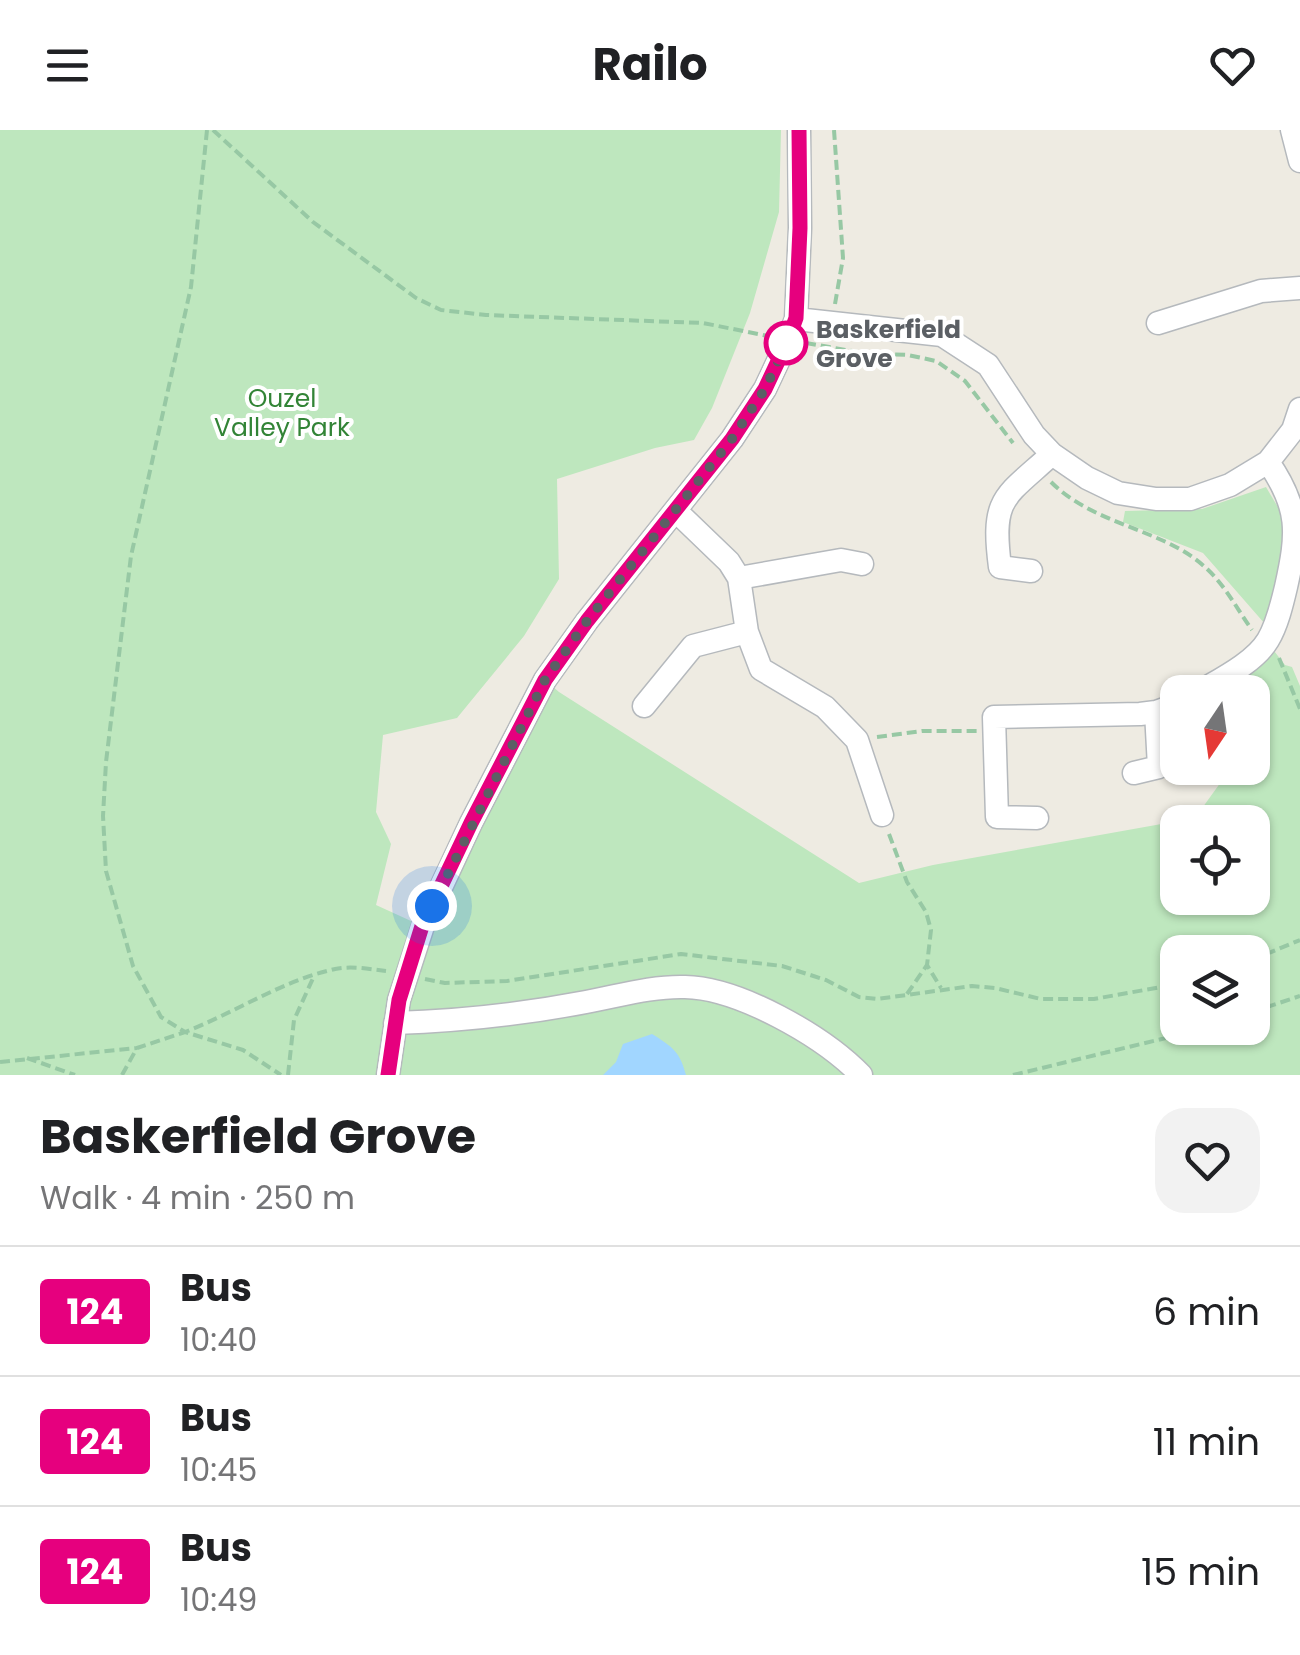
<!DOCTYPE html>
<meta charset="utf-8">
<style>
:root{--surface:#fff;--page:#f2f2f2;--text:#202124;--muted:#757577;--line:#e0e0e0}
body{margin:0;font-family:Poppins,sans-serif;background:var(--page);color:var(--text);height:100vh;display:flex;flex-direction:column;font-size:38px;white-space:nowrap}
*{box-sizing:border-box;margin:0}
p{font-size:32px;color:var(--muted)}
.icon{flex:none;width:55px;height:55px;fill:none;stroke:currentColor;stroke-width:2;stroke-linecap:round;stroke-linejoin:round}
.map{position:relative;height:945px;overflow:hidden}
.side{display:flex;flex-direction:column;background:var(--surface);flex:1}
.side>*{flex:none}
.badge{padding:0 20px;border-radius:8px;font-size:35px;line-height:65px}
.needle{width:65px;rotate:193deg}
.tools{position:absolute;left:1160px;top:545px;display:grid;gap:20px}
.tools a{display:grid;place-items:center;width:110px;height:110px;border-radius:20px;background:var(--surface);box-shadow:0 2px 8px #0004;font-size:50px}
.you{position:absolute;width:50px;height:50px;margin:-25px;border:8px solid #fff;border-radius:50%;background:#1a73e8;box-shadow:0 0 0 15px #1a73e833}
.map>.badge{position:absolute;translate:-50% -50%;box-shadow:0 0 0 5px #fff}
.round{display:grid;place-items:center;flex:none;width:105px;height:105px;border-radius:30px;background:var(--page)}
.head{display:flex;align-items:center;justify-content:space-between;height:170px;padding:0 40px}
h1{font-size:48px;font-weight:700;line-height:75px}
ul{padding:0;list-style:none}
li{display:flex;align-items:center;gap:30px;height:130px;padding:0 40px;border-top:2px solid var(--line)}
li div{flex:1}
li b{display:block;font-size:38px}
li em{font-style:normal}
li .badge{min-width:110px;font-weight:700;text-align:center}
header{display:flex;justify-content:space-between;align-items:center;height:130px;padding:0 40px;background:var(--surface);font-size:45px;font-weight:700}
.map>svg:first-child{display:block}
</style>
<header><svg class="icon" aria-label="menu" viewBox="0 0 24 24"><path d="M4 6h16M4 12h16M4 18h16"/></svg>Railo<svg class="icon" aria-label="heart" viewBox="0 0 24 24"><path d="M12 20l-8-8c-3-5 5-10 8-4 3-6 11-1 8 4z"/></svg></header>
<div class="map">
<svg width="1300" height="945" viewBox="0 0 1300 945">
<rect width="100%" height="100%" fill="#eeebe2"/>
<path fill="#bee7be" fill-rule="evenodd" d="M0 0H781L779 82 750 183 712 278 694 310 655 318 557 349 559 449 524 506 457 588 383 605 376 682 391 714 376 775 422 796 545 550 559 562 859 753 933 735 1195 688 1231 638H1252V562H1245L1246 531 1267 512 1285 535 1292 537 1300 556V945H0ZM1178 692H1252V768H1178ZM1178 822H1252V898H1178Z
M1266 357 1289 396 1265 494 1203 423 1123 392 1125 381 1202 379Z"/>
<path fill="#a1d6ff" d="M652 904C673 917 680 922 686 945H603L616 932 623 914Z"/>
<g fill="none" stroke-linecap="round" stroke-linejoin="round">
<defs>
<path id="minor" d="M1292 0 1300 31
M796 189 942 205 988 235 1034 305 1052 324 1087 348 1118 363 1156 369H1190L1230 355 1268 332 1293 300 1300 279
M1158 193 1261 161 1300 158
M676 381 729 432 739 448 747 502 761 539 825 577 857 610 882 685
M1031 441 1000 437C991 367 1004 368 1052 324
M739 448 841 430 862 434
M1199 562C1221 549 1255 532 1268 510 1277 495 1282 474 1286 457 1298 403 1300 378 1268 332
M644 576 693 516 747 502
M1134 643 1159 637 1156 582
M1037 688 997 687 994 587 1140 584 1156 582 1178 574
M395 893C460 891 523 884 586 872 619 866 651 856 685 857 739 858 823 906 861 945
M388 945 399 870 423 796 471 693 545 550 587 491 732 309 765 259 788 210 796 189 800 98 799 0"/>
</defs>
<use href="#minor" stroke="#b5b9bd" stroke-width="25"/>
<path stroke="#97c8a4" stroke-width="4" stroke-dasharray="10 5" stroke-linecap="butt" d="M207 0 191 157 131 426 106 632 103 686 106 741 133 836 161 887 185 902C234 883 280 852 331 840 349 835 368 839 386 841
M213 0 313 92 416 168 441 180 486 185 703 193 768 206
M834 0 843 128 835 174
M806 213 863 223 908 225 936 231 965 251 1013 313
M1051 352C1095 396 1165 399 1206 438 1225 455 1237 479 1252 500
M1279 528 1300 579
M877 607 922 601H977
M889 704 907 752 926 782 931 800 927 835 941 858
M1252 830 1300 810
M425 849 445 853 507 851 681 824 782 836 826 850 859 867 877 869 972 856 995 858 1041 869H1094L1178 854
M907 864 927 835
M1252 882 1300 866
M27 928 75 945
M0 932 137 918
M122 945 137 918 185 902 243 920 281 945
M288 945 294 890 314 846
M1013 945 1207 898"/>
<use href="#minor" stroke="#fff" stroke-width="22"/>
</g>
<g fill="none" stroke-linecap="round" stroke-linejoin="round">
<defs>
<path id="line" d="M388 945 399 870 422 796 471 693 545 550 587 491 732 309 765 259 788 210 796 188 800 98 799 0"/>
</defs>
<use href="#line" stroke="#fff" stroke-width="22"/>
<use href="#line" stroke="#e6007e" stroke-width="15"/>
<path stroke="#5b5f64" stroke-width="10" stroke-dasharray="0 18" d="M432 776 545 550 587 491 732 309 765 259 788 210 786 213"/>
</g>
<circle fill="#fff" stroke="#e6007e" stroke-width="5" cx="786" cy="213" r="20"/>
<g text-anchor="middle" stroke-width="8" stroke-linejoin="round" paint-order="stroke">
<g font-size="25" font-weight="bold" fill="#5b5f64" stroke="#fff" text-anchor="start">
<text x="816" y="208">Baskerfield<tspan x="816" dy="29">Grove</tspan></text>
</g>
<g font-size="25" fill="#328436" stroke="#fff">
<text x="282" y="277">Ouzel<tspan x="282" dy="29">Valley Park</tspan></text>
</g>
</g>
</svg>
<div class="tools">
<a><svg class="needle" viewBox="-14 -14 28 28"><path d="M0-13l5 13h-10z" fill="#e53935"/><path d="M0 13l5-13h-10z" fill="#757577"/></svg></a>
<a><svg class="icon" aria-label="locate" viewBox="0 0 24 24"><circle cx="12" cy="12" r="6"/><path d="M12 2v4M12 18v4M2 12h4M18 12h4"/></svg></a>
<a><svg class="icon" aria-label="layers" viewBox="0 0 24 24"><path d="M12 4l9 5-9 5-9-5zM3 14l9 5 9-5"/></svg></a>
</div>
<div class="you" style="left:432px;top:776px"></div>
</div>
<section class="side">
<div class="head"><div><h1>Baskerfield Grove</h1><p>Walk · 4 min · 250 m</p></div><a class="round"><svg class="icon" aria-label="heart" viewBox="0 0 24 24"><path d="M12 20l-8-8c-3-5 5-10 8-4 3-6 11-1 8 4z"/></svg></a></div>
<ul>
<li><span class="badge" style="background:#e6007e;color:#fff">124</span><div><b>Bus</b><p>10:40</p></div><em>6 min</em></li>
<li><span class="badge" style="background:#e6007e;color:#fff">124</span><div><b>Bus</b><p>10:45</p></div><em>11 min</em></li>
<li><span class="badge" style="background:#e6007e;color:#fff">124</span><div><b>Bus</b><p>10:49</p></div><em>15 min</em></li>
</ul>
</section>
